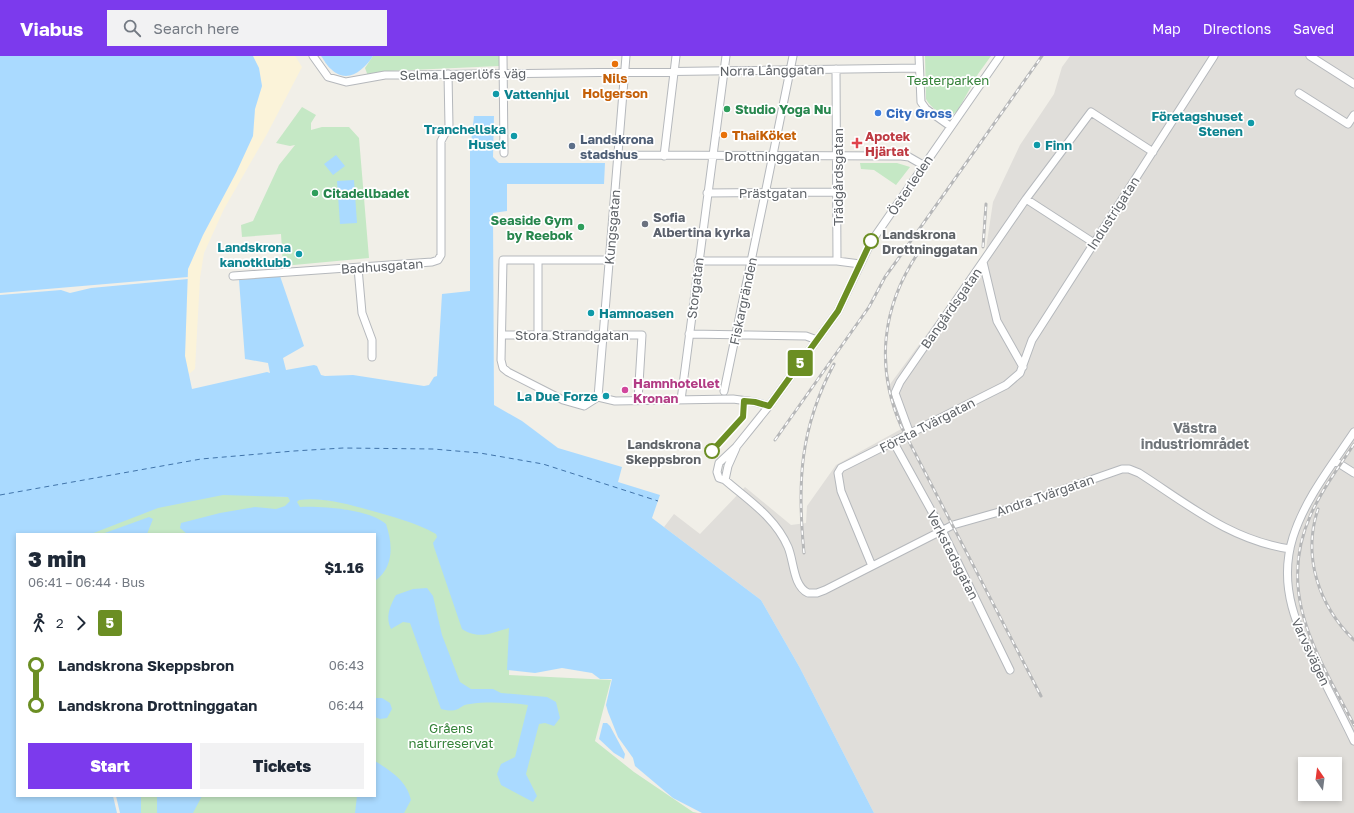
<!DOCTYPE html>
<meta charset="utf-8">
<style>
:root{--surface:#fff;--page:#f2f2f3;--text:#1f2937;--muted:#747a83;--accent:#7c3aed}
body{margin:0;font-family:"Golos Text",sans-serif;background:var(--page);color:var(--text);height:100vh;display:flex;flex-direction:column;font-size:15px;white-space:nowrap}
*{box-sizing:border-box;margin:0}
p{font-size:13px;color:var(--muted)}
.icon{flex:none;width:22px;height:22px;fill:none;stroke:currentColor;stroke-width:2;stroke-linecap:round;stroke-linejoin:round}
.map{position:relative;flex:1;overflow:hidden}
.panel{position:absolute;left:16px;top:477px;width:360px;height:264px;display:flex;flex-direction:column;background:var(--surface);border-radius:0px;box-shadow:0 2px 6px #0003}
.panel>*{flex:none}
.badge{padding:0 8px;border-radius:3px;font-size:14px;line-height:26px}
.needle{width:26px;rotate:346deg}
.controls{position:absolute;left:1298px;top:701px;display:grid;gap:8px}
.controls a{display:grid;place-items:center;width:44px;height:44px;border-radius:0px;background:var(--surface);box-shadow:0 2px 6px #0003;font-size:20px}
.map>.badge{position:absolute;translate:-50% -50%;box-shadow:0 0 0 2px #fff}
.legs{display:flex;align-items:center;gap:6px;height:44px;padding:0 12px;font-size:13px}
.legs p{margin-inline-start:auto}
.headline{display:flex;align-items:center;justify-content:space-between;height:68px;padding:0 12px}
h1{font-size:22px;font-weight:800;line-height:30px}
.action{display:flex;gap:8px;margin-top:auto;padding:8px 12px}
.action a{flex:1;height:46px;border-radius:0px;background:var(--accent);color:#fff;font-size:16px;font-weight:800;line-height:46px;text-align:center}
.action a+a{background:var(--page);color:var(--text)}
ul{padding:0 12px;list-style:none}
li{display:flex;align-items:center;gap:14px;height:40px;font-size:15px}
li i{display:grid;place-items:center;width:6px;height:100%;margin:0 5px;background:currentColor}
li i::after{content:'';width:10px;height:10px;margin:-5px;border:3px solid;border-radius:50%;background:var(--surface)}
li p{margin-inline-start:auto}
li:first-child i{background:linear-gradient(#0000 50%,currentColor 0)}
li:last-child i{background:linear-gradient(currentColor 50%,#0000 0)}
header{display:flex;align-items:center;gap:24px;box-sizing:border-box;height:56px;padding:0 20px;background:var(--accent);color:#fff}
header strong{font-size:19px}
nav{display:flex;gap:22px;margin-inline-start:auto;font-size:14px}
.search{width:280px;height:36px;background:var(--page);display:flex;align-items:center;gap:10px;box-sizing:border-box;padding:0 14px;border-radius:0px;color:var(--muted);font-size:15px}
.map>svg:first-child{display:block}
</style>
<header>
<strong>Viabus</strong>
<div class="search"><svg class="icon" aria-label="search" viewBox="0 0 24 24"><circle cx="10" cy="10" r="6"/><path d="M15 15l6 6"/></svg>Search here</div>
<nav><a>Map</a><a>Directions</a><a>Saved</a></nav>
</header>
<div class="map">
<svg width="1354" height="757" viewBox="0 0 1354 757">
<rect width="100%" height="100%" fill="#f1efe8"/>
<path fill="#e0deda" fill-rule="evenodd" d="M1070 0H1354V757H874L800 612 761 544 664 471 674 458 700 478 745 431 791 469 806 467 807 450 836 409 903 372 888 331 985 199 993 146 1020 89 1054 38 1062 11ZM1305 708H1335V738H1305Z"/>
<path fill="#c5e8c5" d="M373 0H499V10L389 15 368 20 365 12Z
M925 0H991L978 18 958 54 952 59C941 60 931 52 926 43Z
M302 51 316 59 311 67V74L322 71H349L359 82 369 202 283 210 281 178 242 181 241 169 253 165 279 109 295 89 290 90 276 87Z
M860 107H897L910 111 896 129 874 114 861 113Z
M226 437 289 441 291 444 289 450 204 478H65L143 449Z
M302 441 351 447 407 461 441 479 510 569 509 619 611 624 595 685 634 716 693 756 698 757H140V740H375V518L389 482 299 454 295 445Z"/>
<path fill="#fbf3d9" d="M253 0H295L302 11 267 78 224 153 204 197 200 222 195 313 189 318 185 300 188 213 203 179 253 80 255 53 262 30 259 12Z"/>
<path fill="#aadaff" d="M0 0H253L259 12 262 30 255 53 253 80 236 117 203 179 188 213 185 300 192 333 267 316 270 317 268 307 245 303 239 224 280 220 304 290 283 302 286 314 314 309 317 310 321 319 325 320 353 319 424 330 429 329 434 321 437 320 442 238 470 235V96L474 60H494L493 101 499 107H605L604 128H507V155L493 157 494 349 522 365 558 392 622 411 618 426 660 439 652 462 761 544 800 612 874 757H702L673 742 635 710 633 702 618 681 608 656 606 649 612 623H600L592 617 562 612 535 617 507 614 509 572C491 577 479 584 462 573L434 491 433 487 437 481 436 478C415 466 393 461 369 454 347 448 322 441 299 444L297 446 300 451C322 450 369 453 386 468 393 489 394 511 375 525V478H187L180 472 181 467 220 457 255 451 276 453 285 450 290 445 288 441 223 439 158 452 91 478H17V740H113L117 757H0Z
M321 0H373C364 14 347 29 331 13 327 10 324 4 321 0Z
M336 99 345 110 333 119 324 108Z
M354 124 357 167 340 168 337 125Z
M149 461 153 463 147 478H102Z
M427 532 433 540 442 579 460 626 471 633H493L501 637 547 641 556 646 560 662 554 670 545 667 539 668 526 718 537 740 533 746 501 729 497 718 501 708 515 701 528 649C510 647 489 645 470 648 457 649 462 658 441 653L410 567 403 566 391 573C385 561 390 550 396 539L413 533Z
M375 642H382L390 647 392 653 387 662 380 663 375 661Z
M603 667H607L610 670 625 698 624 703 614 697 599 683Z
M375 705C391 715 407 725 411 744L404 757H355L357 740H375Z
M116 740H141V757H120Z
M157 740H202L193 757H157Z"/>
<path fill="#f1efe8" d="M188 221V223L91 232 70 237 61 234 0 239V237Z"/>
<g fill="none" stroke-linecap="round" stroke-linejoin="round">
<path stroke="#4174aa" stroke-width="1" stroke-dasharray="5 4" stroke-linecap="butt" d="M0 439 201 403 294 395 343 392 433 393 480 397 543 408 658 445"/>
<defs>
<path id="minor" d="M313 0 328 21 346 26 385 19H410L919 12
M503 0 504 97
M919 0 921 46 926 53 950 70
M1310 0 1354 28
M836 13 837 205
M1299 37 1348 68 1354 59
M618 99 901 100 909 101 923 109
M664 100 676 0
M707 137 838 136
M1026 143 1094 187
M609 204H503L501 304 503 312 508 316 563 344 584 350 598 341 615 345 733 343 755 346 769 350 838 255 871 186 1000 0
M698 205H837L860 208
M983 206 997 265 1023 311
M358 212 362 257 372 284V301
M233 220 432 206 438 204 441 199V85L449 70 448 18
M689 278 806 280 817 284
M502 279H642L638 344
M538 279V204
M724 335C747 223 771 112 793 0
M598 341 626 0
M681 344 726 0
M769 350 736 391 719 407 717 416 719 422 725 424C748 444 775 461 788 491 794 505 793 530 808 537H817L825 534 953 469 999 456 1122 413H1129L1139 417C1189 449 1230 484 1290 493
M1354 376C1332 409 1305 443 1293 481 1277 532 1298 573 1320 617 1331 639 1343 662 1354 685
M910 378 895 337 900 326 1026 143 1091 56 1153 96
M894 387 942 474 1010 614
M1335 405 1354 417
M725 424 728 410 736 392
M872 510 841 435 838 417 841 412 1006 329 1020 317 1032 284 1214 0"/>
</defs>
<use href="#minor" stroke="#b5b8bc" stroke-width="9"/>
<use href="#minor" stroke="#fff" stroke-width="7"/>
<defs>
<path id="rail" d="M983 191 986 148
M918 197C882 251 875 310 901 370L1041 640
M775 384 869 251 885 221 898 203 1042 0
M1354 388C1339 411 1322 433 1311 458 1275 538 1318 599 1354 669
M1318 453C1302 501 1319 550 1354 584
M804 497C797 426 800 372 834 308"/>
</defs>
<use href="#rail" stroke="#b6b7b8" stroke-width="3"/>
<use href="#rail" stroke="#fff" stroke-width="1.5" stroke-dasharray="4.5" stroke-linecap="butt"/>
</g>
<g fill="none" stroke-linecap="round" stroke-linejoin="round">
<defs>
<path id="line-1" d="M712 395 743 361 744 345 755 346 769 350 838 255 871 185"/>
</defs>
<use href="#line-1" stroke="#fff" stroke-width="9"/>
<use href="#line-1" stroke="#6b8e23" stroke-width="6"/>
</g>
<g fill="#e8710a" stroke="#fff" stroke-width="1.5">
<circle cx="615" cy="8" r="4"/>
<circle cx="724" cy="79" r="4"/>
</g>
<g fill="#0f9aa8" stroke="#fff" stroke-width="1.5">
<circle cx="496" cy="38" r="4"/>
<circle cx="1251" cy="67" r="4"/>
<circle cx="514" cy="80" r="4"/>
<circle cx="1037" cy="89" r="4"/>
<circle cx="299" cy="198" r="4"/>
<circle cx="591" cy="257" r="4"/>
<circle cx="606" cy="340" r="4"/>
</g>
<g fill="#2e9e5b" stroke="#fff" stroke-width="1.5">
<circle cx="727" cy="53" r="4"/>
<circle cx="315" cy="137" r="4"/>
<circle cx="581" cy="171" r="4"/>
</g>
<circle fill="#3f7fe0" stroke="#fff" stroke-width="1.5" cx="878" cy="57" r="4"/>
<path fill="#e0444e" stroke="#fff" stroke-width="1.5" d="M855 81h4v4h4v4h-4v4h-4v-4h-4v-4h4z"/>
<circle fill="#5c6f8a" stroke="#fff" stroke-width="1.5" cx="572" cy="90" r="4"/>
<circle fill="#6b7280" stroke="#fff" stroke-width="1.5" cx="645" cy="168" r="4"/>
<g fill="#fff" stroke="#6b8e23" stroke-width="2">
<circle cx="871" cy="185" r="7"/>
<circle cx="712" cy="395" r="7"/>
</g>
<circle fill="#d1479c" stroke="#fff" stroke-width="1.5" cx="625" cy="334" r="4"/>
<g text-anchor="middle" stroke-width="3.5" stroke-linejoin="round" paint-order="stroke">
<g font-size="13" fill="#5f6368" stroke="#fff">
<text transform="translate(772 14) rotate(-1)" y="5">Norra Långgatan</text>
<text transform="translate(463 18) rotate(-1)" y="5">Selma Lagerlöfs väg</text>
<text x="772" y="105">Drottninggatan</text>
<text transform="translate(838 121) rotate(-90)" y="5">Trädgårdsgatan</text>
<text transform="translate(910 129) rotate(-56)" y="5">Österleden</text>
<text x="773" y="142">Prästgatan</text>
<text transform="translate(1113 157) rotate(-57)" y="5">Industrigatan</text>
<text transform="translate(612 171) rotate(-85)" y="5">Kungsgatan</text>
<text transform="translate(382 210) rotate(-4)" y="5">Badhusgatan</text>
<text transform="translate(695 232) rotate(-83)" y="5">Storgatan</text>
<text transform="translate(743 245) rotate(-78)" y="5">Fiskargränden</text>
<text transform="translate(951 252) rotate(-55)" y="5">Bangårdsgatan</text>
<text x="572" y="284">Stora Strandgatan</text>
<text transform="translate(927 369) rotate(-27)" y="5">Första Tvärgatan</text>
<text transform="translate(1045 439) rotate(-19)" y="5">Andra Tvärgatan</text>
<text transform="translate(953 499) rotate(63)" y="5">Verkstadsgatan</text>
<text transform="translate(1311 596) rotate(65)" y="5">Varvsvägen</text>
</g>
<g font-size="13" font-weight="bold" fill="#c56008" stroke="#fff">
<text x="615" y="27">Nils<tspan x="615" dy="15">Holgerson</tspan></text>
<text x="732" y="84" text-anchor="start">ThaiKöket</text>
</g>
<g font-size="13" fill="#348238" stroke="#fff">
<text x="948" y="29">Teaterparken</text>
<text x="451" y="677">Gråens<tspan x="451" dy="15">naturreservat</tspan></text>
</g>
<g font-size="13" font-weight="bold" fill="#0d838f" stroke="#fff" text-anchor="end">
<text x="504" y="43" text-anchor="start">Vattenhjul</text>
<text x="1243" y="65">Företagshuset<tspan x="1243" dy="15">Stenen</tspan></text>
<text x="506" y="78">Tranchellska<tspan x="506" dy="15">Huset</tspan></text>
<text x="1045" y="94" text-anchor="start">Finn</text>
<text x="291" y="196">Landskrona<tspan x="291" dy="15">kanotklubb</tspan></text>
<text x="599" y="262" text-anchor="start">Hamnoasen</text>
<text x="598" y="345">La Due Forze</text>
</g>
<g font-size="13" font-weight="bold" fill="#27864d" stroke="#fff" text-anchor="start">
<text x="735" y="58">Studio Yoga Nu</text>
<text x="323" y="142">Citadellbadet</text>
<text x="573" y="169" text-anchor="end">Seaside Gym<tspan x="573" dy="15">by Reebok</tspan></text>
</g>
<g font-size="13" font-weight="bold" fill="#366cbe" stroke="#fff" text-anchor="start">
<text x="886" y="62">City Gross</text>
</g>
<g font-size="13" font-weight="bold" fill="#be3a42" stroke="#fff" text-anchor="start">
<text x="865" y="85">Apotek<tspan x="865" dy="15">Hjärtat</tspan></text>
</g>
<g font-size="13" font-weight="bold" fill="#4e5e75" stroke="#fff" text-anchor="start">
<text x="580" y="88">Landskrona<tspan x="580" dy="15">stadshus</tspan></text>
</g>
<g font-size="13" font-weight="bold" fill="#5b616d" stroke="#fff" text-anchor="start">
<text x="653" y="166">Sofia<tspan x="653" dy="15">Albertina kyrka</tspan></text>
</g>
<g font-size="13" font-weight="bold" fill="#5f6368" stroke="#fff" text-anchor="start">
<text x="882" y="183">Landskrona<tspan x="882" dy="15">Drottninggatan</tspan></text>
<text x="701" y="393" text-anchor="end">Landskrona<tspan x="701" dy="15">Skeppsbron</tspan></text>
</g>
<g font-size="13" font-weight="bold" fill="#b23c85" stroke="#fff" text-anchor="start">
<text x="633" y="332">Hamnhotellet<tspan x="633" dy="15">Kronan</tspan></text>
</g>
<g font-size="14" font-weight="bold" fill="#70757a" stroke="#fff">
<text x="1195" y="377">Västra<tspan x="1195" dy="16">industriområdet</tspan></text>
</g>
</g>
</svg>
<div class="controls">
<a><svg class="needle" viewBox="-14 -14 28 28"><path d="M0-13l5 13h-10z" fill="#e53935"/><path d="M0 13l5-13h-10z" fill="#747a83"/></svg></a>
</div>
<b class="badge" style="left:800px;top:307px;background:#6b8e23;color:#fff">5</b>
<section class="panel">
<div class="headline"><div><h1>3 min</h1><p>06:41 – 06:44 · Bus</p></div><b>$1.16</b></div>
<div class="legs"><svg class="icon" aria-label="walk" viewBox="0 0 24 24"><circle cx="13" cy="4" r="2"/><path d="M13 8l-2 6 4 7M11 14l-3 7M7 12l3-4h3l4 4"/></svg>2<svg class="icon" aria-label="forward" viewBox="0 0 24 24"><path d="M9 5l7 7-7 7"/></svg><b class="badge" style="background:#6b8e23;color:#fff">5</b></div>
<ul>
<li><i style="color:#6b8e23"></i><b>Landskrona Skeppsbron</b><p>06:43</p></li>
<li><i style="color:#6b8e23"></i><b>Landskrona Drottninggatan</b><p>06:44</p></li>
</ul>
<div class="action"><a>Start</a><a>Tickets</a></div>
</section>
</div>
